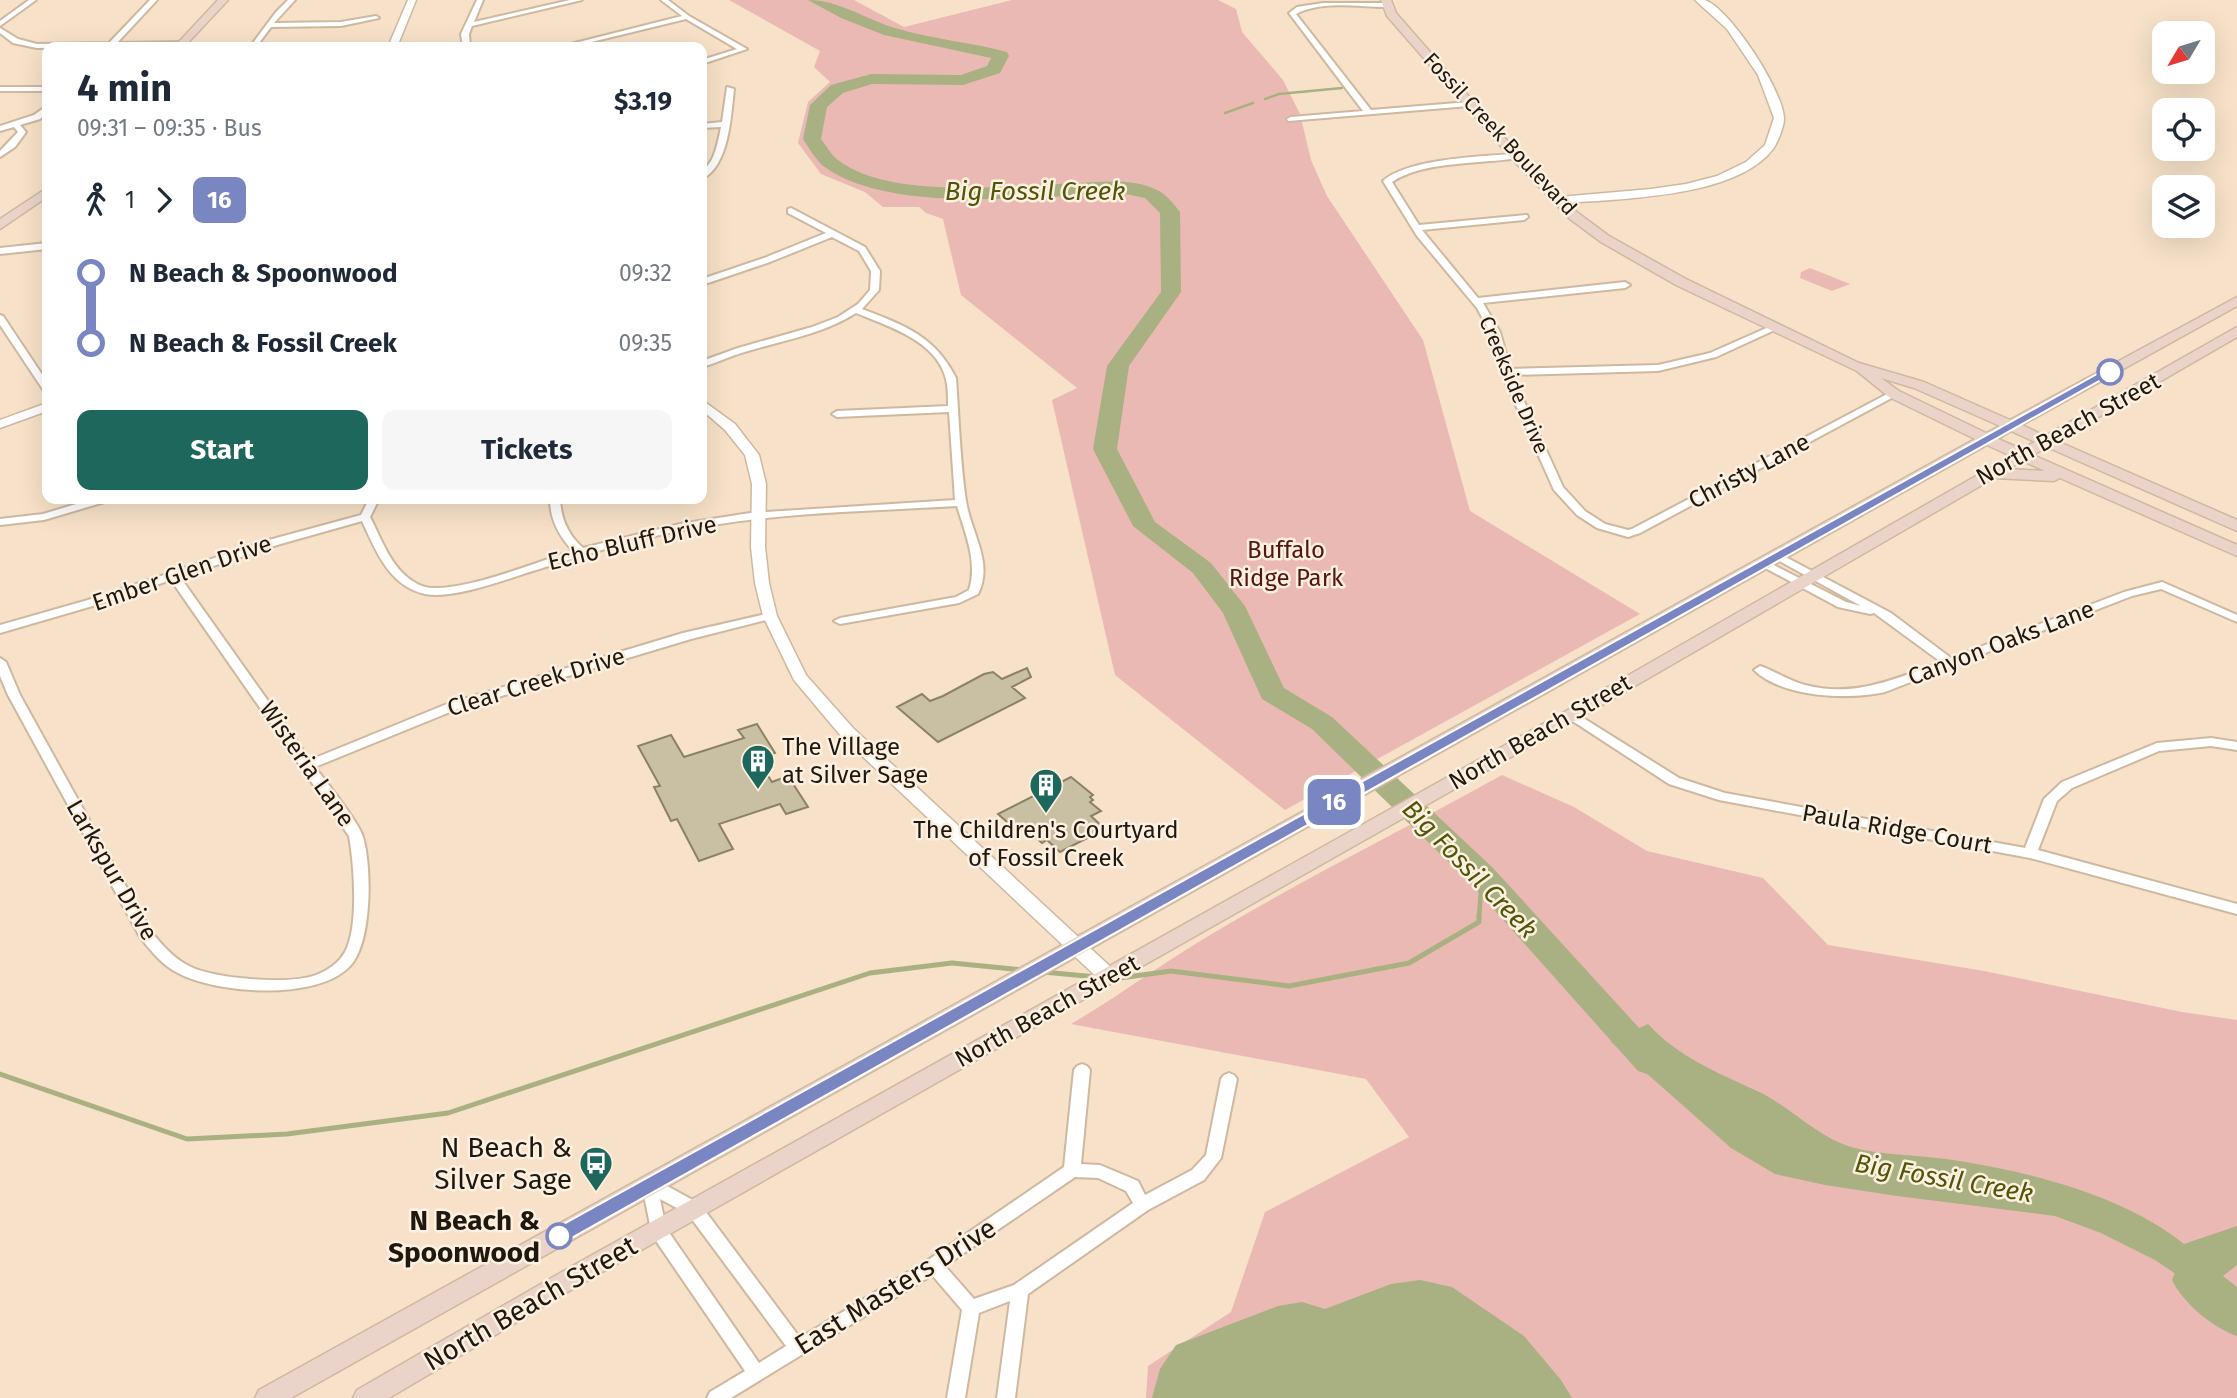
<!DOCTYPE html>
<meta charset="utf-8">
<style>
:root{--surface:#fff;--page:#f6f6f7;--text:#1f2937;--muted:#747a83;--accent:#1e675d}
body{margin:0;font-family:"Fira Sans",sans-serif;background:var(--page);color:var(--text);height:100vh;display:flex;flex-direction:column;font-size:26px;white-space:nowrap}
*{box-sizing:border-box;margin:0}
p{font-size:23px;color:var(--muted)}
.icon{flex:none;width:38px;height:38px;fill:none;stroke:currentColor;stroke-width:2;stroke-linecap:round;stroke-linejoin:round}
.map{position:relative;flex:1;overflow:hidden}
.panel{position:absolute;left:42px;top:42px;width:665px;height:462px;display:flex;flex-direction:column;background:var(--surface);border-radius:14px;box-shadow:0 7px 28px #0002}
.panel>*{flex:none}
.badge{padding:0 14px;border-radius:10px;font-size:24px;line-height:46px}
.needle{width:46px;rotate:232deg}
.buttons{position:absolute;left:2152px;top:21px;display:grid;gap:14px}
.buttons a{display:grid;place-items:center;width:63px;height:63px;border-radius:14px;background:var(--surface);box-shadow:0 7px 28px #0002;font-size:35px}
.map>.badge{position:absolute;translate:-50% -50%;box-shadow:0 0 0 4px #fff}
.legs{display:flex;align-items:center;gap:10px;height:77px;padding:0 35px;font-size:23px}
.legs p{margin-inline-start:auto}
.summary{display:flex;align-items:center;justify-content:space-between;height:119px;padding:0 35px}
h1{font-size:38px;font-weight:700;line-height:52px}
.cta{display:flex;gap:14px;margin-top:auto;padding:14px 35px}
.cta a{flex:1;height:80px;border-radius:14px;background:var(--accent);color:#fff;font-size:28px;font-weight:700;line-height:80px;text-align:center}
.cta a+a{background:var(--page);color:var(--text)}
ul{padding:0 35px;list-style:none}
li{display:flex;align-items:center;gap:24px;height:70px;font-size:26px}
li i{display:grid;place-items:center;width:10px;height:100%;margin:0 9px;background:currentColor}
li i::after{content:'';width:18px;height:18px;margin:-9px;border:5px solid;border-radius:50%;background:var(--surface)}
li p{margin-inline-start:auto}
li:first-child i{background:linear-gradient(#0000 50%,currentColor 0)}
li:last-child i{background:linear-gradient(currentColor 50%,#0000 0)}
.map>svg:first-child{display:block}
</style>
<div class="map">
<svg width="2237" height="1398" viewBox="0 0 2237 1398">
<rect width="100%" height="100%" fill="#f7e1c8"/>
<path fill="#ebb9b3" d="M729 0H854L904 27 1012 0H1218L1236 9 1242 32 1283 80 1300 114 1311 160 1327 196 1423 340 1470 511 1640 614 1285 810 1115 675 1052 400 1077 388 961 295 943 219 926 213 919 207H883L865 192 821 174 798 143 808 102 830 82 814 67 820 51Z
M1810 268 1850 284 1832 291 1800 278 1801 272Z
M1502 775 1574 807 1647 851 1763 878 1828 945 1984 971 2182 1012 2237 1020V1398H1146L1148 1366 1231 1312 1265 1212 1409 1137 1366 1079 1071 1024C1114 999 1154 969 1197 943 1295 883 1401 831 1502 775Z"/>
<path fill="#a9b182" d="M1648 1024C1677 1056 1716 1072 1755 1090 1789 1105 1815 1136 1851 1147 1879 1155 1916 1155 1946 1159 2023 1170 2122 1194 2184 1244L2237 1226V1265L2223 1276 2237 1287V1315L2155 1260 2101 1233 2055 1216 1897 1196 1825 1185 1775 1174 1731 1148 1610 1041Z
M1420 1280 1452 1287 1524 1336 1561 1380 1572 1398H1152L1160 1369 1176 1345 1278 1306 1302 1302 1325 1309 1391 1284Z"/>
<g fill="none" stroke-linecap="round" stroke-linejoin="round">
<path stroke="#a9b182" stroke-width="2.5" d="M1265 99 1279 94 1342 88
M1225 113 1253 103"/>
<path stroke="#a9b182" stroke-width="4.5" d="M1479 917 1482 876"/>
<path stroke="#a9b182" stroke-width="5" d="M1043 972 1097 977
M1120 978 1171 971 1289 986 1409 963 1479 922V915
M0 1074 187 1139 287 1134 448 1113 870 973 952 963 1024 970"/>
<path fill="#a9b182" fill-rule="evenodd" d="M808 0C839 0 865 19 895 28 931 39 970 42 1007 52L1009 56 1000 73 963 85 872 84 843 93 827 107 821 139C826 145 831 155 838 160 891 201 1013 185 1078 183 1104 182 1133 178 1157 190 1165 193 1175 205 1180 212L1181 292 1129 366 1117 449 1155 522 1211 563 1245 606 1284 688 1332 717 1493 868 1662 1053 1667 1062 1662 1071 1650 1075 1638 1071 1471 884 1312 729 1262 699 1223 613 1193 573 1133 526 1093 449 1107 366 1161 292 1160 213 1145 198 1121 193C1040 196 894 215 826 168 817 162 809 148 803 139L810 105 831 85 871 74 961 75 987 66 991 58 884 35 841 18Z
M2191 1264 2205 1268 2237 1295V1336C2213 1328 2183 1303 2172 1280L2177 1268Z"/>
</g>
<path fill="#c9c0a3" stroke="#8b8266" stroke-width="2" d="M1027 668 1031 677 1012 687 1025 698 938 742 897 707 922 694 930 701 943 696 984 674 993 672 1002 679Z
M757 724 775 753 757 759 772 782 788 776 808 807 786 814 780 804 719 824 733 849 699 861 677 819 671 821 654 787 660 786 638 746 671 735 684 757 744 738 738 730Z
M1071 777 1093 795 1090 797 1093 800 1090 802 1101 811 1091 816 1105 829 1060 852 1047 840 1042 843 1031 833 1027 835 1019 827 1015 829 998 814Z"/>
<g fill="none" stroke-linecap="round" stroke-linejoin="round">
<defs>
<path id="minor" d="M29 0H36L0 26V21Z
M150 0H157L117 43 182 42H185V46L37 48 13 43 0 33V28L18 39 37 44 109 43Z
M288 0H295L274 23 341 22 376 16 379 18 341 26 271 27 256 47H250L276 12Z
M477 0H483L474 22 570 0H582L472 26 469 34 470 47H463L461 34Z
M661 0H668L689 16 747 49 702 64V60L737 49 686 19 571 47H559L682 16Z
M1323 3H1387L1390 5 1387 7C1359 7 1322 0 1296 14L1371 110 1469 102 1473 104 1469 106 1288 121 1287 119 1291 117 1363 111 1289 13 1297 7Z
M0 87H47V91H0Z
M727 87 734 89C731 116 729 166 702 179 702 170 709 166 713 157 717 148 719 137 721 127L702 128V124L722 122Z
M44 108H47V113L40 119 20 125 26 132 15 147 0 157V151L18 132 14 127 0 131V126L34 115Z
M1515 154H1518V158C1481 164 1422 161 1392 182L1419 225 1527 215 1528 217 1524 220 1422 230 1478 298 1625 282 1630 285 1625 288 1483 303 1500 332 1510 369 1658 365 1710 353 1771 326 1774 325 1779 328 1716 357 1658 371 1512 375 1563 487 1585 511 1605 524 1628 530 1632 529 1891 392H1897L1899 394 1640 533 1628 537 1597 528 1577 515 1554 490 1501 372 1490 332 1477 308 1417 236 1383 181C1407 159 1482 156 1515 154Z
M791 208 865 247 880 271 879 290 862 309C904 325 935 336 956 378 959 419 960 461 966 501 971 533 994 563 978 594L959 603 840 624 834 621 840 618 956 597 969 590C978 562 965 533 957 506 876 511 794 512 713 525 657 533 603 549 549 566 517 575 457 600 425 594 389 586 376 551 362 521L277 545 180 577 310 760 447 704 683 633 770 613 776 616 774 618 691 639 455 710 315 767C326 782 359 822 363 837 372 867 372 943 350 966 318 1001 217 994 178 973 162 965 151 951 140 937L8 695 0 676V658L6 662 20 695 150 930C161 944 173 958 189 966 214 979 290 985 316 975 327 971 339 963 345 952 359 927 354 864 349 836L171 580 96 605 0 633V625L88 600 167 574 168 572 175 571 269 540 361 515 369 499H379L370 517C381 538 389 562 407 577 414 583 422 587 431 588 469 590 536 562 573 551 559 536 550 520 550 499H560C561 519 568 535 583 548L680 524 750 513 955 500 949 412 837 417 832 414 837 411 948 406C948 397 948 387 946 379 937 341 888 326 856 313 823 334 785 340 748 351 732 355 717 363 702 367V361L738 348 812 327 838 317 858 304 870 290 871 271 859 251 832 237 770 262 702 285V279L764 258 826 233 788 213V209Z
M47 243V249L0 254V248Z
M0 315 3 316 47 382V392L44 391 0 325Z
M93 499H109L108 501 44 520 0 525V519L43 514Z
M1776 552 1891 613 1951 658 2124 592 2162 582 2237 615V622L2161 589 2132 596 1885 692C1848 700 1783 698 1754 670L1760 666C1775 671 1789 681 1805 685 1855 698 1895 679 1941 662L1874 613 1870 614 1838 607 1756 563 1758 561H1766L1846 602 1861 606 1772 557 1770 555 1772 553Z
M1572 711 1679 778 1725 793 2025 848 2044 799 2062 782 2157 743 2211 738 2237 742V750L2211 746 2159 751 2072 788 2057 801 2038 850 2237 904V914L2030 858 1719 800 1669 784 1568 718 1566 715 1568 712Z
M1082 1064 1087 1066 1090 1070 1081 1164 1100 1165 1138 1181 1145 1195 1192 1170 1206 1155 1221 1079 1224 1075 1229 1073 1234 1075 1237 1079 1221 1158 1204 1180 1148 1210 1028 1294 1015 1398H997L1010 1301 979 1313 965 1398H947L962 1310 932 1275 731 1398H707L710 1392 745 1371 652 1235 642 1185 644 1180 650 1178 656 1180 700 1204 800 1338 928 1260 1064 1167 1074 1070 1077 1066ZM1075 1177 1098 1178 1126 1191 1133 1203 1014 1285 974 1299 945 1266ZM660 1199 688 1214 786 1346 759 1363 666 1228Z"/>
<path id="tertiary" d="M408 0H416L397 47H388Z
M1695 0C1696 0 1704 0 1705 0 1731 10 1784 92 1784 119 1784 126 1778 142 1773 149 1740 192 1649 197 1598 201 1584 201 1569 204 1555 202V198L1559 197 1651 189 1686 184 1717 176 1746 162 1765 145 1774 118 1758 75 1727 29Z
M702 400 735 424 759 455 766 484 765 547 769 583 777 616 806 675 853 728 1115 971 1117 976 1115 981 1108 983 1101 981 841 736 794 680 763 616 755 583 751 547 752 484 745 455 725 430 702 410Z
M47 403V411L0 428V420Z"/>
<path id="secondary" d="M218 0H228L184 47H174Z
M1381 0H1391L1396 13 1519 154 1578 213 1609 236 1686 279 1859 363 1924 382 2010 420 2237 297V306L2022 425 2045 436 2237 327V337L2057 441 2237 520V531L2047 447 2033 455 2237 545V556L2060 478 2054 481 1994 478 1578 719 576 1287 389 1398H353L357 1390 560 1273 1566 711 2011 456 1987 445 291 1398H255L259 1390 1975 439 1889 397 1857 371 1676 285 1601 242 1570 219 1511 158 1387 16ZM1881 378 1914 388 2000 426 1986 433 1899 391ZM2011 431 2035 442 2021 449 1998 439ZM2023 461 2045 471 2008 469Z
M47 188V197L0 229V219Z"/>
</defs>
<use href="#minor" stroke="#ceb8a0" stroke-width="4"/>
<use href="#tertiary" stroke="#ceb8a0" stroke-width="3"/>
<use href="#secondary" stroke="#ceb8a0" stroke-width="3"/>
<use href="#minor" fill="#fff" fill-rule="evenodd"/>
<use href="#tertiary" fill="#fff" fill-rule="evenodd"/>
<use href="#secondary" fill="#ead4c9" fill-rule="evenodd"/>
</g>
<path fill="#7986c2" stroke="#fff" stroke-width="2" d="M2106 369 2115 372 566 1241 559 1243 553 1241 550 1236 553 1230Z"/>
<defs>
<symbol id="building-pin" viewBox="-11 -11 22 30"><path d="M0 17L-7.5 6A9.5 9.5 0 1 1 7.5 6Z" fill="#1e675d" stroke="#fdf0e0"/><path d="M-4-6H4V6H1V3H-1V6H-4ZM-2.5-4.3h1.7v1.8h-1.7ZM.8-4.3h1.7v1.8H.8ZM-2.5-1h1.7V.8h-1.7ZM.8-1h1.7V.8H.8Z" fill="#fff"/></symbol>
<symbol id="bus-pin" viewBox="-11 -11 22 30"><path d="M0 17L-7.5 6A9.5 9.5 0 1 1 7.5 6Z" fill="#1e675d" stroke="#fdf0e0"/><path d="M-5-6H5V4H4V6H2V4H-2V6H-4V4H-5ZM-3.5-4V0h7V-4ZM-3.5 1.2v1.5H-2V1.2ZM2 1.2v1.5H3.5V1.2Z" fill="#fff"/></symbol>
</defs>
<g fill-rule="evenodd">
<use href="#building-pin" x="739" y="742" width="38" height="52"/>
<use href="#building-pin" x="1027" y="766" width="38" height="52"/>
<use href="#bus-pin" x="577" y="1144" width="38" height="52"/>
</g>
<g fill="#fff" stroke="#7986c2" stroke-width="3.5">
<circle cx="2110" cy="372" r="12"/>
<circle cx="559" cy="1236" r="12"/>
</g>
<g text-anchor="middle" stroke-width="5" stroke-linejoin="round" paint-order="stroke">
<g font-size="21" fill="#1f180f" stroke="#fdf0e0">
<text transform="translate(1500 134) rotate(47)" y="7">Fossil Creek Boulevard</text>
<text transform="translate(1514 385) rotate(67)" y="7">Creekside Drive</text>
</g>
<g font-size="24" fill="#1f180f" stroke="#fdf0e0">
<text transform="translate(2068 429) rotate(-29)" y="8">North Beach Street</text>
<text transform="translate(1749 471) rotate(-28)" y="8">Christy Lane</text>
<text transform="translate(632 543) rotate(-13)" y="8">Echo Bluff Drive</text>
<text transform="translate(182 573) rotate(-19)" y="8">Ember Glen Drive</text>
<text transform="translate(2001 643) rotate(-21)" y="8">Canyon Oaks Lane</text>
<text transform="translate(536 682) rotate(-17)" y="8">Clear Creek Drive</text>
<text transform="translate(1540 732) rotate(-30)" y="8">North Beach Street</text>
<text transform="translate(307 764) rotate(55)" y="8">Wisteria Lane</text>
<text transform="translate(1897 829) rotate(10)" y="8">Paula Ridge Court</text>
<text transform="translate(112 870) rotate(60)" y="8">Larkspur Drive</text>
<text transform="translate(1047 1011) rotate(-29)" y="8">North Beach Street</text>
</g>
<g font-size="24" fill="#551513" stroke="#fdf0e0">
<text x="1286" y="558">Buffalo<tspan x="1286" dy="28">Ridge Park</tspan></text>
</g>
<g font-size="24" fill="#1f180f" stroke="#fdf0e0" text-anchor="start">
<text x="782" y="755">The Village<tspan x="782" dy="28">at Silver Sage</tspan></text>
<text x="1046" y="838" text-anchor="middle">The Children's Courtyard<tspan x="1046" dy="28">of Fossil Creek</tspan></text>
</g>
<g font-size="26" font-style="italic" fill="#4f5608" stroke="#fdf0e0">
<text x="1035" y="200">Big Fossil Creek</text>
<text transform="translate(1470 869) rotate(46)" y="9">Big Fossil Creek</text>
<text transform="translate(1944 1178) rotate(10)" y="9">Big Fossil Creek</text>
</g>
<g font-size="28" fill="#1f180f" stroke="#fdf0e0" text-anchor="end">
<text x="572" y="1157">N Beach &amp;<tspan x="572" dy="32">Silver Sage</tspan></text>
</g>
<g font-size="28" font-weight="bold" fill="#1f180f" stroke="#fdf0e0" text-anchor="end">
<text x="540" y="1230">N Beach &amp;<tspan x="540" dy="32">Spoonwood</tspan></text>
</g>
<g font-size="28" fill="#1f180f" stroke="#fdf0e0">
<text transform="translate(895 1286) rotate(-32)" y="10">East Masters Drive</text>
<text transform="translate(530 1303) rotate(-30)" y="10">North Beach Street</text>
</g>
</g>
</svg>
<div class="buttons">
<a><svg class="needle" viewBox="-14 -14 28 28"><path d="M0-13l5 13h-10z" fill="#e53935"/><path d="M0 13l5-13h-10z" fill="#747a83"/></svg></a>
<a><svg class="icon" aria-label="locate" viewBox="0 0 24 24"><circle cx="12" cy="12" r="6"/><path d="M12 2v4M12 18v4M2 12h4M18 12h4"/></svg></a>
<a><svg class="icon" aria-label="layers" viewBox="0 0 24 24"><path d="M12 4l9 5-9 5-9-5zM3 14l9 5 9-5"/></svg></a>
</div>
<b class="badge" style="left:1334px;top:802px;background:#7986c2;color:#fff">16</b>
<section class="panel">
<div class="summary"><div><h1>4 min</h1><p>09:31 – 09:35 · Bus</p></div><b>$3.19</b></div>
<div class="legs"><svg class="icon" aria-label="walk" viewBox="0 0 24 24"><circle cx="13" cy="4" r="2"/><path d="M13 8l-2 6 4 7M11 14l-3 7M7 12l3-4h3l4 4"/></svg>1<svg class="icon" aria-label="forward" viewBox="0 0 24 24"><path d="M9 5l7 7-7 7"/></svg><b class="badge" style="background:#7986c2;color:#fff">16</b></div>
<ul>
<li><i style="color:#7986c2"></i><b>N Beach &amp; Spoonwood</b><p>09:32</p></li>
<li><i style="color:#7986c2"></i><b>N Beach &amp; Fossil Creek</b><p>09:35</p></li>
</ul>
<div class="cta"><a>Start</a><a>Tickets</a></div>
</section>
</div>
